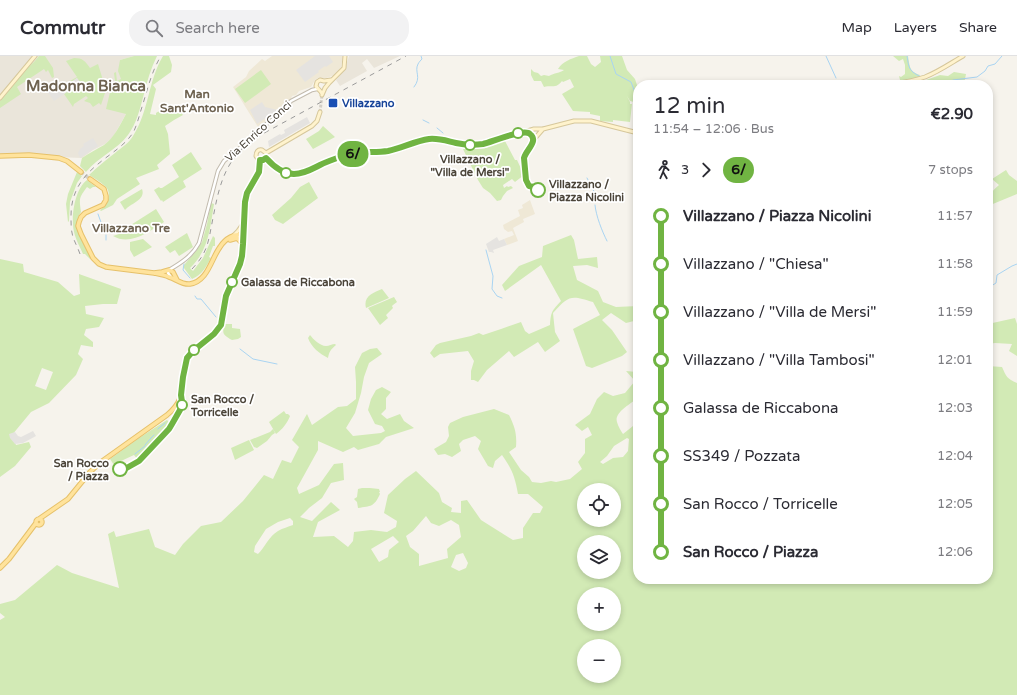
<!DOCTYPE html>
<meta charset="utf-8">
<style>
:root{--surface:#fff;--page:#f2f2f3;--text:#2b2b33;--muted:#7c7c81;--line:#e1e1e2}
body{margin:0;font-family:"Varela Round",sans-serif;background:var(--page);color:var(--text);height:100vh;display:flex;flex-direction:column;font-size:15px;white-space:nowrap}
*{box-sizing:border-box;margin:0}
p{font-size:13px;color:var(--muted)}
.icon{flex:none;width:22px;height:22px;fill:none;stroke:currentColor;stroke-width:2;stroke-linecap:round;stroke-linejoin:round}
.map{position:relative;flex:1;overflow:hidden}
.panel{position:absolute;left:633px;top:24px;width:360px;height:504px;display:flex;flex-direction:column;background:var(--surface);border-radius:16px;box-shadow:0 2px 6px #0003}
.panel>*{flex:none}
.badge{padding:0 8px;border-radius:13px;font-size:14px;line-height:26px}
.fabs{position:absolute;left:577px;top:427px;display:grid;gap:8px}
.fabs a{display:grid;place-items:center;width:44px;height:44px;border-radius:50%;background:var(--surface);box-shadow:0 2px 6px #0003;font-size:20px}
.map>.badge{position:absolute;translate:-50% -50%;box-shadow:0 0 0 2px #fff}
.legs{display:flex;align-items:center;gap:6px;height:44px;padding:0 20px;font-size:13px}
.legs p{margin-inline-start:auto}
.summary{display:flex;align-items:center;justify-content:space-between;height:68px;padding:0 20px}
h1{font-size:22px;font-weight:600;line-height:30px}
ul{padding:0 20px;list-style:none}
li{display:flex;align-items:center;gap:14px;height:48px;font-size:15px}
li i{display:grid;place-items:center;width:6px;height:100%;margin:0 5px;background:currentColor}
li i::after{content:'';width:10px;height:10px;margin:-5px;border:3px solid;border-radius:50%;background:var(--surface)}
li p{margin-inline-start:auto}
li:first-child i{background:linear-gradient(#0000 50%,currentColor 0)}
li:last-child i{background:linear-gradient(currentColor 50%,#0000 0)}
header{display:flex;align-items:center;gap:24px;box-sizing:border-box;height:56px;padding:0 20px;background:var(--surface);border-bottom:1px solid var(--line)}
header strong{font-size:19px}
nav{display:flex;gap:22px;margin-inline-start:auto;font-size:14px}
.search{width:280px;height:36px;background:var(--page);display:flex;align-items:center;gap:10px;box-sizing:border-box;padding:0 14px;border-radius:16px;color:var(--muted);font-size:15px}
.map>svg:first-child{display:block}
</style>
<header>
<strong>Commutr</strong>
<div class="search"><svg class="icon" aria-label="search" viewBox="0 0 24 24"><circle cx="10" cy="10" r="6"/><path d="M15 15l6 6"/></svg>Search here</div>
<nav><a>Map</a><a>Layers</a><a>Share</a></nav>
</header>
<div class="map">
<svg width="1017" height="639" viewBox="0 0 1017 639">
<rect width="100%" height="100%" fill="#f6f3ec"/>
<path fill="#eae5da" d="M0 0H134L120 4 121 23 126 58 113 81 105 88 93 94 82 102 0 99Z
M349 0H400L374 12 367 3 362 7 367 15 340 30 336 24 345 13Z"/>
<path fill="#efe8d6" d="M272 0H343L341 11 339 15 335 19 326 22H318L315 24 311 31 299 35 296 39 292 40 291 43 278 56 258 71 233 31 246 21 249 15 262 3 265 5Z
M530 144 535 158 523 163 524 166 513 172 518 185 507 189 504 183 514 179 512 175 508 176 504 173 503 169 520 160 518 154 523 152 522 149Z"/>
<path fill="#d2eab5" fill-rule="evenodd" d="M39 0H45L53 12 54 21 52 22 48 14 46 16 44 13 17 31 21 38 0 52V45L27 12 34 6Z
M134 0H157C151 12 147 25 144 38 140 52 137 67 128 79 117 94 98 101 86 116L80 110 82 102C89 97 97 93 104 89 114 82 120 69 126 58L106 53 112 28 116 26 115 25 114 17 116 16 117 25 121 23 118 15 120 4Z
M163 0H169L172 9 171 16 153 29 156 33 150 58 156 59V57C163 53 169 48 177 51L183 59 174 64 165 70 168 78 170 98 157 109 159 113 136 122 140 128 117 143 113 149 101 155 100 154C108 149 112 138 106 131 101 126 94 122 89 119 97 111 106 104 115 97 121 92 129 87 133 80 149 55 148 25 163 0Z
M579 0H587L591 8 595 11 601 6 600 0H622L627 14 635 23 638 32V47L630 45 627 40 630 46V48H632L630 66 613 64V66L600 65V60L590 58V56L573 55 562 38 574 31 570 23 563 26 562 25C556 33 552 29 544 31L541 25H534L531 19V13L534 16 538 17 541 20 544 19 549 20C554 17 560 17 564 14L558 13C563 5 571 3 579 0Z
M893 0H908C910 11 909 15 920 19L917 23 902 26 900 24 899 20 901 21 905 18V9L903 3 899 5Z
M74 2C83 2 85 5 90 12L98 8 106 34 101 49 99 47 93 51 90 47 84 45 88 42 86 40 74 48 73 51 64 38 81 27 77 22 71 26 70 25 77 21 66 5Z
M261 14 271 28 245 47 235 33Z
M954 16 966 18 964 28 963 29H912L940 19 948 20Z
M323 70 335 81 313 93 306 83 319 75Z
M505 85 515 104H517L524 119 515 126 512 123 503 129 504 132 507 130 508 131 511 130 513 132 507 135 503 140 501 144 497 145 490 137 483 132 478 124 463 93 486 92 488 91V90Z
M191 96 202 113 183 125 186 131 163 146 162 144 161 145 154 134 159 131 160 132H162L179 121 172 109Z
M1006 114 1009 119 1017 125V138L988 150C988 140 991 136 999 129L992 123Z
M77 116 82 120 77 127 70 146 69 165 68 166 66 148 68 138Z
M87 124 96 131H93L90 133 87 131C79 142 79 142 81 156 71 170 84 188 91 202L90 203 85 198H83C79 189 73 179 73 168 72 155 76 132 87 124Z
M309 126 318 142 283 168 275 164 272 159 291 142 300 131Z
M142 133C146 144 131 147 125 154L120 146Z
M211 147 214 148C210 172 209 194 190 212L193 215 203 202 213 180 215 182V190H213L209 201 211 202C206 211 202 219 192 223L184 212V209L196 195 202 186 207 168Z
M156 153 164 166C149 176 130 190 113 180L119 178 126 172Z
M187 177 193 191 179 200 175 194 170 197 165 191Z
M571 179 574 184 578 203 597 201 598 212 587 209 573 210 577 224 598 235 603 246 616 251 638 250V266L634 265 626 267 611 257 602 264 612 274 627 296 622 300 592 312 586 310 573 273 600 259 593 246C571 239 569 239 553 257L555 276 560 285 545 296 538 286 514 301 509 295 487 314 478 326 474 324H471V315L474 305 468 295 440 298 434 302 430 297 436 289 440 287 471 280 479 277 483 279 501 273 521 266 525 275 529 278 550 269C551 255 552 255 561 245L541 209 505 235 502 229 519 210 542 201 543 190Z
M143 183 152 191 134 201 130 194V186Z
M0 203 23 208 24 216 58 226 74 240 80 238 79 218 121 233 117 248H103L85 250 86 258 104 262 99 271 86 273 84 279 93 286V291L81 289 78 298 83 303 76 319 49 347 31 356 12 379 16 389 29 386 31 391 15 410 0 421ZM42 312 53 316 46 334 35 330Z
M382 233 389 242 366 252C363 240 373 237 382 233Z
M394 241 397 246 393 249 392 250 393 252 386 259 388 262 380 269 368 252Z
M1015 262 1017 268V300L1009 295 1012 288 995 287 988 288V268Z
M225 268H232V272L240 273 241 281 238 283 232 284C224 279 221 278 225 268Z
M310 279C313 283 320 290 326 290 329 290 332 288 335 288L336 289C331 293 329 296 328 302 320 298 311 291 308 282Z
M377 292 382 298 369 307 364 321 361 337 355 357 346 372 353 380 381 377 385 375 382 370 375 368 368 354 371 343 376 334 382 331 391 336 386 342V353L381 358 387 363 400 358 404 365 414 372 386 381 379 388 358 394 354 391 343 396 318 385V394L297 432 299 438 319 429 334 408 343 407 344 424 331 427 322 442 309 452 300 461 312 465 331 446 340 454 318 466 313 481 334 480 348 491 353 485 354 476 371 474 387 476 396 471 397 465 384 457 388 439 405 423 416 415 439 437 442 446 452 452 451 456 461 457V445L467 444 481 464 513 484 523 482V472L533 457H540L543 451 528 438H518C515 421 512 413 502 399L495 405 493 412 488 410 478 393 481 385 475 380 463 384 459 388 461 395 452 401 445 398 438 399 434 393 446 386 449 380 448 371 450 367 463 361 494 353 509 359C515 371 517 378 516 391L509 396 521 414 529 421 532 426 541 427 551 425 556 426 570 423 582 413 578 406 585 397V383L592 379 588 371 582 375 575 369 590 358 597 343 604 336 613 340 625 337 635 325 626 315 637 316 638 315V346L635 344C629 349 614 357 617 366 618 370 621 375 623 378L638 366V523H988V310L1002 311C1006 320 1007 323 1017 327V639H0V564L5 561 0 557V548L15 544 57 509 72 517 119 532 108 478 114 475 116 481 149 473 155 491 175 499 183 488 201 470 221 466 243 445 264 419 273 423 282 404 291 407 299 391 292 384 307 358 312 369 338 351 347 350 356 343V326L355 311 362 297 370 293ZM627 382 629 383 628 395 623 401 613 402 603 408 600 406 607 400 614 390ZM584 434H614V464H584ZM426 460 431 467 439 470 451 464 459 469 461 481 447 493 448 502 419 510V498L410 491 406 480 413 475ZM290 462 293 465V469C288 471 283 472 278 475 269 480 265 491 258 498L254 496 255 490 266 473 278 466ZM393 480 399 486 389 494 388 501 379 506 371 493ZM584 486H614V516H584ZM463 497 468 507 466 512 459 515 451 511 456 499ZM584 538H614V568H584ZM584 590H614V620H584Z
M284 355 286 358H288L290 360C288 366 282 374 276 378L269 366Z
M167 364 169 366 167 372 138 404 134 399 121 405 123 410 116 412 110 403 139 382Z
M273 373 275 377 272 379 267 385 257 392 254 391 250 384 270 376Z
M249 384 254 394 235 404 231 392Z
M362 432H370L379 433 380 436H379L380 438C374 451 371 450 358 452L357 446 354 443 357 441 358 433Z"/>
<path fill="#e5e3e0" d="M315 0H329L333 6 326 11 325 10 318 15 319 16 305 26 296 14Z
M77 22 80 27 54 45 47 35 52 31 56 37Z
M262 46 265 51 278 54 257 68 250 54Z
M307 61 310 67 269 91 268 85 280 78 281 79 285 77 284 74Z
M93 82 98 90 80 102 78 97 80 93 84 90 83 88Z
M497 181 499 185 504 183 507 189 493 194 494 197 491 196H489L486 188Z
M33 375 36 380 23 387 15 388 10 382 9 378 15 376 18 380 21 381Z"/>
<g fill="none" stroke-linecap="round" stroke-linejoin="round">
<path stroke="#a9d4f2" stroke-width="1" d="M610 0 616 18 631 26 638 44
M826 0 836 22
M907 0C909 13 909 15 921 21
M926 25 928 29
M944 29 953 24 977 21 985 15 988 10 995 8 1002 0
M414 31C422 21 414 16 418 8 419 6 421 4 422 3L421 0
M423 64 429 67
M437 72 443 77
M587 122 597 141
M595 149C596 160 602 175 607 185
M98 158 102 169
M106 179V184
M486 194 493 220 492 233 497 240 502 242
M184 208 183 214 190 222
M988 232 996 227 997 219 1012 210 1017 208
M195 240 197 243H201L216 261
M240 293 253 303 277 308
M158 373 159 372 165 367
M151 382 154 379
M145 389 151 382
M135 398 145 390"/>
<path stroke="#d4d0c8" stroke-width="3" stroke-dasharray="3 1.5" stroke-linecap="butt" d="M320 56 322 39"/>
<path stroke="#d4d0c8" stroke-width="3.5" stroke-dasharray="3.5 2" stroke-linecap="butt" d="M81 116 90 123"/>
<defs>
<path id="tertiary" d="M171 221 168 217 169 214C181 207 192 200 199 187L218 115 224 105 257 78 261 72 280 58 291 45 312 34 317 33"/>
<path id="secondary" d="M888 29C900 27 913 25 925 21 938 16 951 7 963 0
M322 38C321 34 318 34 316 30L317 26 320 24 324 25 331 24
M322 39 325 32 329 27 344 12 345 0
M0 42 35 0
M531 78 533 81H536L543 73
M266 97 312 70 317 65 320 56
M266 102 271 107 280 114 288 117 297 118 305 116 340 101 357 97 388 95 429 83 445 84 466 89 481 88 490 86 515 78 524 76 534 73H543L574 65H591L638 77
M260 104 258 103 256 100C256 96 258 93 262 94L266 97
M234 179 238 175 243 168
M237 182 244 180 245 145 247 137 259 116 260 104"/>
<path id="primary" d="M0 100 29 99 59 102 67 105 81 116
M90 123 104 133 106 140V144L103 149 85 157 81 161 79 166 78 170 81 178 93 202 99 208 106 211 154 217 162 216 169 214 173 216 177 224
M230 184 237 182 243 188
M36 466a3 3 0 1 1 6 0a3 3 0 1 1-6 0Z
M39 463 68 443 90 416 101 406 167 359C191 339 177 326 187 303 193 290 210 286 218 274 225 264 223 250 227 239 230 227 237 216 241 204 243 196 243 188 244 180 235 176 225 183 220 191 211 203 208 225 190 228 182 229 176 223 169 221 165 219 159 218 154 217
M0 512 9 503 36 467"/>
</defs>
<use href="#tertiary" stroke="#c2bbae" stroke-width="4.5"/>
<use href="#secondary" stroke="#d6c79b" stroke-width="5"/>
<use href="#primary" stroke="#e6c16a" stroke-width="5.5"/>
<use href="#tertiary" stroke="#fff" stroke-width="2.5"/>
<use href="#secondary" stroke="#fff3cd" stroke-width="3"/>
<use href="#primary" stroke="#ffe39c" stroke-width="3.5"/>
<path stroke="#9a9a9a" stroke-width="1" stroke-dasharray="5 5" stroke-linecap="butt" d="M80 198C78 192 75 187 73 181 71 175 71 167 71 160 71 137 81 122 98 108 111 97 126 89 134 75 137 68 139 61 141 54 147 36 151 16 161 0
M192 213C207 197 208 188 212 167 218 137 222 108 248 88 253 83 260 80 266 76L406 0"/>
</g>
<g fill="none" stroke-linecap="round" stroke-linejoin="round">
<defs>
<path id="line-1" d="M120 413 123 414 139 405 169 373 172 368 180 354 182 346 181 339 183 321 187 302 193 295 214 278 221 269 226 240 240 208 242 200 243 188 245 146 247 137 259 116 260 104H263L266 102C274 111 283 118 294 118 304 118 312 113 320 109 328 105 337 102 346 99 360 95 374 97 388 95 402 92 415 85 429 83 439 82 447 85 456 87 465 89 474 89 483 88 492 86 524 72 530 78 539 85 526 94 524 102L526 124 529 130 534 131 538 134"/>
</defs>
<use href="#line-1" stroke="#fff" stroke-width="9"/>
<use href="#line-1" stroke="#70b442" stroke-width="6"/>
</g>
<rect fill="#1a4fb4" stroke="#fff" stroke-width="1.5" x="328" y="42" width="10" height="10" rx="2"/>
<g fill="#fff" stroke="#70b442" stroke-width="2">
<circle cx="518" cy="77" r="5"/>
<circle cx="470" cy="89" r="5"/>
<circle cx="286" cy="117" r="5"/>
<circle cx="538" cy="134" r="7"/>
<circle cx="232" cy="226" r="5"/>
<circle cx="194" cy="294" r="5"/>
<circle cx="182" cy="349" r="5"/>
<circle cx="120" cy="413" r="7"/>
</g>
<g text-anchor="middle" stroke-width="3.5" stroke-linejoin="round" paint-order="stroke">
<g font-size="11" font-weight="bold" fill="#164399" stroke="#fff" text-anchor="start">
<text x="342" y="51">Villazzano</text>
</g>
<g font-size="11" fill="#4b4439" stroke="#fff">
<text transform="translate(258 75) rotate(-42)" y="4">Via Enrico Conci</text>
</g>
<g font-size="11" font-weight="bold" fill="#4b4439" stroke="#fff" text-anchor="start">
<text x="470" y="107" text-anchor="middle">Villazzano /<tspan x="470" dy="13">"Villa de Mersi"</tspan></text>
<text x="549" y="132">Villazzano /<tspan x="549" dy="13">Piazza Nicolini</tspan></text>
<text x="241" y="230">Galassa de Riccabona</text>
<text x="191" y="347">San Rocco /<tspan x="191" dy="13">Torricelle</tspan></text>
<text x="109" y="411" text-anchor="end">San Rocco<tspan x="109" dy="13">/ Piazza</tspan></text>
</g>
<g font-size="12" font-weight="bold" fill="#6e6250" stroke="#fff">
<text x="197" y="42">Man<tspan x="197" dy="14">Sant'Antonio</tspan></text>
<text x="131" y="176">Villazzano Tre</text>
</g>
<g font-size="15" font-weight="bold" fill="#6e6250" stroke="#fff">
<text x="86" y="35">Madonna Bianca</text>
</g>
</g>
</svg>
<div class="fabs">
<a><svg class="icon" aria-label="locate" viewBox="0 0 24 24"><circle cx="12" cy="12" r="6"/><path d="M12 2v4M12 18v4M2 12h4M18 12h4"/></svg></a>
<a><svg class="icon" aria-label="layers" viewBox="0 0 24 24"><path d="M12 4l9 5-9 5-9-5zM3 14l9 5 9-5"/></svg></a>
<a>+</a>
<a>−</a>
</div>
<b class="badge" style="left:353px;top:98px;background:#70b442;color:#111">6/</b>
<section class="panel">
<div class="summary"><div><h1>12 min</h1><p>11:54 – 12:06 · Bus</p></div><b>€2.90</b></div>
<div class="legs"><svg class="icon" aria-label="walk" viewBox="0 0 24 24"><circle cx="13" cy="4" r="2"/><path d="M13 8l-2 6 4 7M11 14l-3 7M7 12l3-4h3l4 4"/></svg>3<svg class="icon" aria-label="forward" viewBox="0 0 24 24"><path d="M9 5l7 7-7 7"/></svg><b class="badge" style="background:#70b442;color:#111">6/</b><p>7 stops</p></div>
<ul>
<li><i style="color:#70b442"></i><b>Villazzano / Piazza Nicolini</b><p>11:57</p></li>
<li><i style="color:#70b442"></i><span>Villazzano / &quot;Chiesa&quot;</span><p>11:58</p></li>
<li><i style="color:#70b442"></i><span>Villazzano / &quot;Villa de Mersi&quot;</span><p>11:59</p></li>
<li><i style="color:#70b442"></i><span>Villazzano / &quot;Villa Tambosi&quot;</span><p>12:01</p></li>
<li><i style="color:#70b442"></i><span>Galassa de Riccabona</span><p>12:03</p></li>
<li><i style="color:#70b442"></i><span>SS349 / Pozzata</span><p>12:04</p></li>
<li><i style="color:#70b442"></i><span>San Rocco / Torricelle</span><p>12:05</p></li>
<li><i style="color:#70b442"></i><b>San Rocco / Piazza</b><p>12:06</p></li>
</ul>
</section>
</div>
